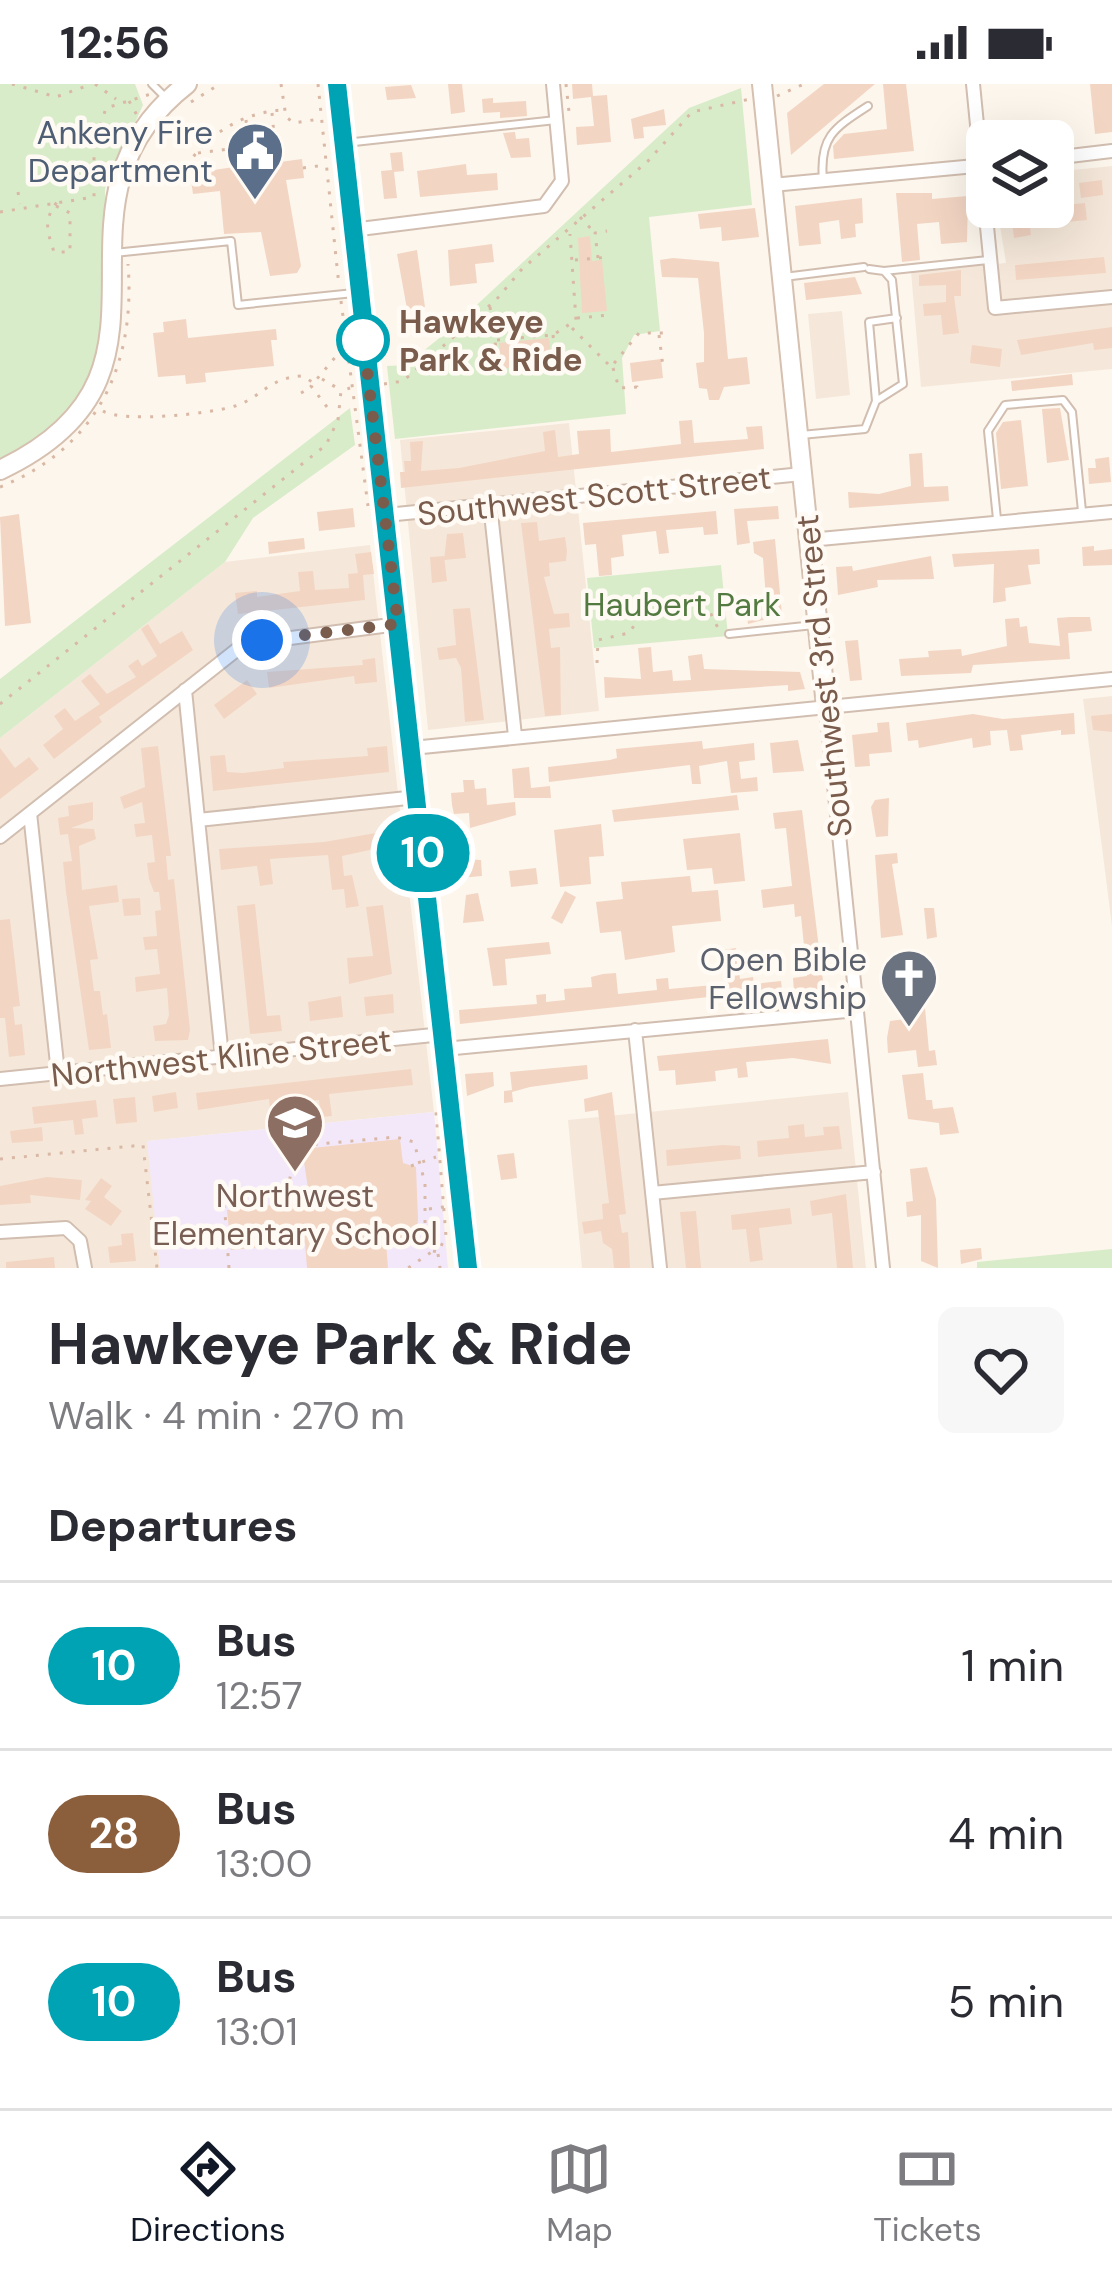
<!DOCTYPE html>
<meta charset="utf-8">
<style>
:root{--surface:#fff;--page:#f7f7f7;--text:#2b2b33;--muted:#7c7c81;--line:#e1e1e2;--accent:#111827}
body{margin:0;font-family:"DM Sans",sans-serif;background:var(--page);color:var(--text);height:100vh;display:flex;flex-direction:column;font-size:45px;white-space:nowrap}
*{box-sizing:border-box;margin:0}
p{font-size:39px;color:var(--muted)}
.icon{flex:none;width:66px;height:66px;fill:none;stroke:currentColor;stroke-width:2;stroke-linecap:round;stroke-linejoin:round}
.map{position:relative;height:1184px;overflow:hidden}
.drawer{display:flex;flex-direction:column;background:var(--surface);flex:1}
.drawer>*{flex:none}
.badge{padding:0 24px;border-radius:39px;font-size:42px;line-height:78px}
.controls{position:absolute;left:966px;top:36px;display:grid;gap:24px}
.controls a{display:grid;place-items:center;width:108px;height:108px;border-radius:18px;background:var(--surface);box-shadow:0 12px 48px #0002;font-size:60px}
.you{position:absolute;width:60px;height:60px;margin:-30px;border:9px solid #fff;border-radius:50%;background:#1a73e8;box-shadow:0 0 0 18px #1a73e833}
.map>.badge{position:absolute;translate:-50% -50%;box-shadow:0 0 0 6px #fff}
h2{padding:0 48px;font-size:45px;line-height:108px}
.round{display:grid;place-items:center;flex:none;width:126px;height:126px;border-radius:18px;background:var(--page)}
.head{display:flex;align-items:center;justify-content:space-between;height:204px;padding:0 48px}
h1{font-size:57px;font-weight:800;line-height:90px}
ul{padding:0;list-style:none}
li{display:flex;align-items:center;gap:36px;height:168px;padding:0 48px;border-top:3px solid var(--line)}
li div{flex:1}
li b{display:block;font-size:45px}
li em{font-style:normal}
li .badge{min-width:132px;font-weight:700;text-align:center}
.status{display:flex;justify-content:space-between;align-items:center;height:84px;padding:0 60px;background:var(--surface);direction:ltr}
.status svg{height:33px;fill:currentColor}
.tabs{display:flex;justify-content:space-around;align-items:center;height:168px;border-top:3px solid var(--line);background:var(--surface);font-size:33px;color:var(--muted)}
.tabs a{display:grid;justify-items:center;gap:6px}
.tabs .selected{color:var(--accent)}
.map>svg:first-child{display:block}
</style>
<div class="status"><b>12:56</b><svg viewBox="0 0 49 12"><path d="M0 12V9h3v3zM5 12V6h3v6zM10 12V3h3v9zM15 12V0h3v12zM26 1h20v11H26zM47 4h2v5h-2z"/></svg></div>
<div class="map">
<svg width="1112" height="1184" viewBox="0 0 1112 1184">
<rect width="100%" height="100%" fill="#fdf6ec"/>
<path fill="#f5e8da" d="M1112 82V285L921 303 911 188 1006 179 997 123H1053V88Z
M842 227 850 311 816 315 808 230Z
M569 339 599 627 428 646 400 356Z
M370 461 434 1028 148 1057 160 1184H0V654L225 478Z
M1112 612V842L1083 615Z
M848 1008 866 1184H582L568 1036Z"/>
<path fill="#f3e8fa" d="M434 1028 448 1184H160L147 1057Z"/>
<path fill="#d8ecc9" d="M0 0H135L143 21 105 105 104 255 83 307 53 345 0 378Z
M741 4 752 121 649 133 660 247 634 251 622 274 626 330 395 355 387 282 406 281 453 243 689 24Z
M350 324 355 361 253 434 225 478 0 654V595Z
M721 481 728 552 594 564 587 494Z
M1112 1165V1184H977V1178Z"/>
<path fill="#f3d5c3" d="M448 0H462L465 28 451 30Z
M572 0H592L593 12 607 11 611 58 577 61 576 43 594 42 591 13 573 15Z
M824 0H875L791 71 787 29Z
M883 0H906L914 67 834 75 833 62 844 50 887 45Z
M1090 0H1112V48L1095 50Z
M411 1 416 14 387 16 385 3Z
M493 14V19L526 17 527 32 500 34V28L483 29 482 15Z
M664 25 666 41 643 43 644 54 634 55 631 35Z
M273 46 280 78 302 75 304 94 286 96 301 182 297 189 270 192 261 148 224 150 220 107 193 110 191 96 193 89 248 81 255 48Z
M515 48 516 55 529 54 531 73 511 74 503 49Z
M402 68 404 87 394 88 397 114 384 115 381 87 392 86 390 69Z
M466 80 467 91 497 89 498 106 420 113 417 87Z
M1102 96 1103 111 1081 114 1079 99Z
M896 109H932V115L968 112 967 158 941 160 939 138 917 140 920 176 902 178Z
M862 114 863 139 855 140 856 153 841 155 839 136 819 139 821 160 799 162 795 122Z
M1085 119 1087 136 1058 139 1056 122Z
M755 124 759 153 722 157 721 143 700 145 698 130Z
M1029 135 1031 151 1014 154 1012 137Z
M590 152 592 177 602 176 607 227 582 229 578 154Z
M492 160 494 178 475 180 477 199 450 202 448 166Z
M417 166 425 223 407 225 397 170Z
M1104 173 1106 189 1016 196 1015 181Z
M673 174 719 178 728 275 747 273 750 300 724 303 719 316H709L707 305 699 304 696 279 704 278V249L698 194 662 193 660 176Z
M961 186V212H954L959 249 943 251 941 231 924 232 923 220 946 218V201L919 202V191Z
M855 193 862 210 806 216 804 199Z
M186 235 188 254 276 245 277 256H271L274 282 205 289 206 298 186 300 185 291 158 293 153 249 164 248 163 238Z
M1112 243V264L1094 266 1093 259 1021 271 1017 256Z
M549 254 552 279 502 285 499 259Z
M972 261 1002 265 1000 283 970 279Z
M661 275 663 294 632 298 630 279Z
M1072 290 1073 301 1012 307 1011 297Z
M1060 324 1069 376 1047 379 1042 325Z
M692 336 694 359 748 355 746 343 762 342 764 365 401 404 400 388H405L404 377H411L410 358 423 357 421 387 459 384 545 367 543 348 555 346 558 373 579 370 577 347 610 345 611 368 681 360 679 337Z
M1021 336 1028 402 1001 405 996 349 1003 338Z
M922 369 924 403 948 402 949 417 849 424 848 408 879 410 911 402 909 370Z
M1109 373 1111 398 1089 400 1088 384H1096L1095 375Z
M778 422 779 435 747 437 750 459 737 461 734 425Z
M353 424 355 443 319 447 317 428Z
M716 427 718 450 704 451 703 443 666 446 669 469 659 470 656 447 622 451 624 472 611 474 612 491 599 492 596 460 585 461 583 439Z
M19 430 31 539 5 542 0 433Z
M537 438 539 457 565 453 567 467 566 477 549 479 550 492 544 493 554 530 569 529 570 543 549 545 551 564 560 563 561 631 545 632 521 439Z
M463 449 466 474 444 476 447 450Z
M304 454 305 465 269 470 268 458Z
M775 455 782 531 748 540 747 531 757 530 755 516 766 515 763 474 754 469 753 458Z
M1094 462V467L1112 465V481L1083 482 1082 463Z
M1039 465 1040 480 1028 481 1031 500 1005 504 1006 517 993 519 994 480 954 483 952 470Z
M371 468 374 490 363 491 365 516 238 530 235 509 257 507V513L300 507 298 488 313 487 315 506 349 504 348 490 358 489 355 470Z
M444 472 447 497 432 499 430 473Z
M931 472 934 495 877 496 878 503 838 511 836 483 852 482 853 487Z
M470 524 484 636 465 638 461 584 456 574 439 576 437 564 456 561 453 525Z
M1070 533H1090L1092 547 1068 549 1070 575 973 581 971 589 901 592 899 575 929 573 928 567 961 565 962 572 1007 562 1005 535 1019 534 1020 543 1027 542 1029 559 1060 562 1057 534Z
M148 540 160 560 182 547 193 566 99 633 102 638 54 675 43 661 63 645 54 632 65 624 75 637 100 620 81 597 90 590 107 610 136 593 128 582 138 575 142 582 157 572 141 545Z
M858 556 862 596 850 597 845 557Z
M651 563 653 588 672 586 673 597 691 596 688 572 702 570 704 585 800 588 805 605 788 607V601L605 614 604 593 641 595 638 564Z
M375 574 377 598 355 600 354 592 269 604 267 588 363 581 362 576Z
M247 596 257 610 224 635 214 621Z
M1074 629 1075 650 1061 651V646L1021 651 1023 666 1010 667 1007 646 990 647 991 661 973 664 972 654 919 664 918 656 908 657 906 639 973 630 1003 635Z
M1112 630V648L1093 646 1091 632Z
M889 638 892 668 869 670 870 682 855 683 852 651 878 648 877 639Z
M798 656 804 687 773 689 770 659Z
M702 657 703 665 754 659 755 676 739 678 741 695 757 693 758 707 731 709 727 677 699 682 701 700H692L690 681 549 698 548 683 610 676 617 674 616 665Z
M158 662 171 772H166L168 796 174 795 190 946 188 956 155 957 153 942 166 940 169 931 167 904 136 908 135 893 160 890 157 865 145 866 143 853 157 852 155 827 161 826 159 808H154L149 795 147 779 155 778 152 751 136 753 134 740 145 739 142 718 124 725 120 713 145 703 141 664Z
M387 662 389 688 213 707 210 672 225 671 227 688 243 689 284 684 283 678 368 672 367 664Z
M0 664 15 684 29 673 39 685 0 715Z
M529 683 531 704 550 702 551 714H514L512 685Z
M463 696H474L475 705 486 704 487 721 515 718 516 731 470 744 469 729 454 730 452 721 451 709 464 708Z
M737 711 739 726 614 738 612 726Z
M889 714 888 752 876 753 871 723 875 716Z
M93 718V736L71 744 94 745 96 755 79 762 82 806 117 801 119 818 89 822 98 875 90 876 94 907H100L103 931 107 930 111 964 89 966 66 808 63 778 72 777 68 750 60 751 58 734 69 732 68 722Z
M802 726 824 905 794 908 793 894 807 892 801 832 795 833 794 820 763 824 761 806 792 802 786 744 775 745 773 729Z
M601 740 604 772 589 773 591 800 560 803 554 746Z
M393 746 394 778 380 779 379 764 342 772 344 792 352 791 359 822 346 824 344 805 332 806 328 771 270 775 273 800 260 802 257 782 221 786 219 765 324 758Z
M740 749 745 797 714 800 712 784 687 786 683 755Z
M897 769 898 779 892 780 903 851 881 854 875 771Z
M458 775 481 776 482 792 460 794Z
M536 784 538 800 511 803 509 787Z
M690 792 692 808 718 806 721 837 672 842 675 868 625 876 621 847 600 849 596 818 623 815 621 798Z
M565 807 576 813 562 840 551 834Z
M478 809 484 837 463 839 466 811Z
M140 814 141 831 124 832 122 815Z
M255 820 267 932 280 931 282 947 250 950 237 822Z
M383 821 392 890 349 900 347 874 373 872 366 823Z
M924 824H934L937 853 927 855Z
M10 835 20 922 13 923 15 941 22 940 25 971 9 973 5 934H0V836Z
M549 858 551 870 505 875 507 901 493 902 487 864Z
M736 864 740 895 753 893 754 900 781 897 782 905 460 940 459 926 537 920 536 911 546 910V918L565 916 564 905 592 903 591 893 603 890 616 889 618 910 657 906 656 895 668 894 669 905 725 900 722 866Z
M909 893 911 906 890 908 889 895Z
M393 910 394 929 366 932 364 913Z
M341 912 343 933 310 937 308 918Z
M925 924 929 967 935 966 937 981 918 983 916 966 888 969 887 954 890 937 913 934 912 927Z
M828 955 831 980 793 974 746 978 748 993 738 994 737 984 715 987 716 997 676 1001 675 986 659 987 657 972Z
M587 981 588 995 530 1003 512 1008 513 1018 504 1019V1007L512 1006 510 988Z
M411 985 413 1001 329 1010 332 1032 321 1033 319 1016 297 1019 298 1035 283 1036 284 1044 272 1045 269 1015 198 1026 196 1009Z
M493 988 494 1002 467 1012 465 990Z
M923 989 926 1016H932L933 1025 953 1023 959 1049 940 1051 939 1039 908 1035 902 991Z
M176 1008 178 1024 154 1028 152 1012Z
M612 1008 626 1130 619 1131 622 1149 628 1148 630 1184H614L612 1165 603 1159 601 1147 584 1150 582 1138 603 1135 602 1120 609 1119 598 1026 585 1028 584 1015Z
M135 1013 137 1038 116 1040 113 1015Z
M96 1016 98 1033 82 1035 84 1050 75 1051 73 1036 34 1040 32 1023Z
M804 1040 805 1053 824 1051 823 1043 839 1042 842 1065 758 1073 757 1057 789 1054 788 1042Z
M42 1043 43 1057 12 1059 10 1047Z
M400 1055 403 1079 416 1083 418 1135 416 1155 386 1158 388 1184H307L305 1159 231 1166 227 1126 310 1117 302 1065Z
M723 1061 740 1062 741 1075 667 1082 666 1066Z
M514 1069 517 1094 501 1096 497 1071Z
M927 1083 936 1115 938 1184 921 1177V1131L907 1133 906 1118 913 1117 910 1085Z
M47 1093 82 1096 80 1116 30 1111 31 1119 0 1121V1102Z
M101 1094 112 1102 104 1113 122 1127 111 1142 85 1125 91 1117 85 1116Z
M846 1110 853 1184H837L832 1129 812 1132 810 1117Z
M790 1124 792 1140 759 1144 763 1176 750 1178 746 1145 732 1146 731 1131Z
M696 1127 701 1184H686L680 1128Z
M133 1149 136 1177 110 1179 108 1163 122 1161 121 1150Z
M981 1164 982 1175 961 1180 960 1166Z
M54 1173 55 1184H6V1178Z"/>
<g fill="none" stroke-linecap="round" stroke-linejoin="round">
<defs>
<path id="lane" d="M152 0 166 14
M345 59 556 36
M823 96C819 53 834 44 868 22
M114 169 231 157 238 221 354 209
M884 187 988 176
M784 193 864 183
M876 317 869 238 897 234
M801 351 865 345 876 317 903 300 892 196 884 187 869 185
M997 435 988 347 1005 321 1063 316 1072 328 1082 427
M729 550 814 541"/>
<path id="street" d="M973 0 995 224 1112 213
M1053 74 1112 67
M772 101 986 81
M352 146 544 122 562 97 553 0
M490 420 515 652
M386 431 802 390
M809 456 1112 428
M185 606 222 973
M826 622 883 1184
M412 664 1112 595
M30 729 58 989
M198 736 417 713
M0 753 244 560 398 540
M635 946 660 1184
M444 965 857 926
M0 995 443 950
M652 1109 874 1088
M0 1148 66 1144 80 1157 85 1184"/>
<path id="secondary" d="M337 0 468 1184
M762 0 826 622
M0 386C210 287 26 125 187 0"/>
</defs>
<use href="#lane" stroke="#d1beb0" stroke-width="10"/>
<use href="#street" stroke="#d1beb0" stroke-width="16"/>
<use href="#secondary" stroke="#d6c0b0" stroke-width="22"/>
<path stroke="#d9b8a5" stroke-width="3" stroke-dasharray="3 9" stroke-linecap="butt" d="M12 0 56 13 92 0
M95 0 116 15
M281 0 286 33 294 39 319 35
M318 0 339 202
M566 0 569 28
M777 12 804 0
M129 17 138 33
M191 18 220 0
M272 29 274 51
M246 36 249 62
M77 61 93 60
M198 69 253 62
M303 84 325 81
M188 98 179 94C200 55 238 29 282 26
M18 108 20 120
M56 122 70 129V168H54C47 146 43 137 57 118
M0 128 94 113V61L106 24 151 10
M580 133 593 147
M598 174 595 149 607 147
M575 176 609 173
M341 217 368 422
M490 223 500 292
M577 234 610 231
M572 244 611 283 639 249H663
M553 251 557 285
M659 251 663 283
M497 256 553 251 576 236 570 150
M613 284 619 304 637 303V311
M322 295 339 305
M384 300 403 297 496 216 522 185 648 77 692 28 750 15
M301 309 310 304
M327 323 311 302 343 264
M103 327C123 339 210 330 235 322 261 314 269 293 303 292L315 300
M0 403C97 364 136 281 128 180
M654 532 665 515
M597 579 598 556 629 549 647 523 706 520 721 550
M0 620 326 361 338 336 341 307 350 304
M0 1075 143 1061 157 1184
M411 1082 436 1073
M286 1107 298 1067 308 1061 396 1053 414 1058 425 1099V1153L433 1167 408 1184
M429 1125 450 1122
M433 1167 438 1168 446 1152 436 1028
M438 1170 440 1184
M229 1184 224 1116C258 1108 290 1114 322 1109"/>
<use href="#lane" stroke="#fff" stroke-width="6"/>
<use href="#street" stroke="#fff" stroke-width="12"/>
<use href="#secondary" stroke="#fff" stroke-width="18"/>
</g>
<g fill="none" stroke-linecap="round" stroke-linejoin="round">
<defs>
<path id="line" d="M337 0 468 1184"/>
</defs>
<use href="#line" stroke="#fff" stroke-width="27"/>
<use href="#line" stroke="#00a3b4" stroke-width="18"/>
<path stroke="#7a5c4d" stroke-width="12" stroke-dasharray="0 21.6" d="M262 556 398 540 362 244 363 256"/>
</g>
<defs>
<symbol id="civic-pin" viewBox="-11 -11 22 30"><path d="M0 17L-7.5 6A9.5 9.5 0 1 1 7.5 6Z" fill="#5c6f8a" stroke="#fffaf3"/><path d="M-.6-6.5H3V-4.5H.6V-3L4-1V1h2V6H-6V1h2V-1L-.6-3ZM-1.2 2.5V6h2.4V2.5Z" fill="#fff"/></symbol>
<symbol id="church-pin" viewBox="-11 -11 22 30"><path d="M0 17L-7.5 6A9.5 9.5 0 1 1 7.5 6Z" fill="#6b7280" stroke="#fffaf3"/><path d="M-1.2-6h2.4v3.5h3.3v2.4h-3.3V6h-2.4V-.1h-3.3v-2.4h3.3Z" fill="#fff"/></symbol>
<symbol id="school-pin" viewBox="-11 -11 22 30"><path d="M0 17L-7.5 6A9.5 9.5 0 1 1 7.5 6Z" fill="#8d6e63" stroke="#fffaf3"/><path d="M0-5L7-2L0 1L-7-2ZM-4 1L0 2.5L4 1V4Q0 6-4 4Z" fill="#fff"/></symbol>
</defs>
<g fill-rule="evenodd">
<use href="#civic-pin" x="222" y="34" width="66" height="90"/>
<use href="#church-pin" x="876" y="861" width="66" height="90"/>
<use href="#school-pin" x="262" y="1006" width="66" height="90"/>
</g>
<circle fill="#fff" stroke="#00a3b4" stroke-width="6" cx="363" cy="256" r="24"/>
<g text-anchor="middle" stroke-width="9" stroke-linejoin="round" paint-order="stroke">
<g font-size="33" fill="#4e5e75" stroke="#fffaf3" text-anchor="end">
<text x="213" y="60">Ankeny Fire<tspan x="213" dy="38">Department</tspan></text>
</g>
<g font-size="33" font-weight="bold" fill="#7a5c4d" stroke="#fffaf3" text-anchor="start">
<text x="399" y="249">Hawkeye<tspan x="399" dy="38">Park &amp; Ride</tspan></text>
</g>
<g font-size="33" fill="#7a5c4d" stroke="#fffaf3">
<text transform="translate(594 411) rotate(-6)" y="12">Southwest Scott Street</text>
<text transform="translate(823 592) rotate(-96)" y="12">Southwest 3rd Street</text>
<text transform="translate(221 973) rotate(-6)" y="12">Northwest Kline Street</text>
</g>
<g font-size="33" fill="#537a41" stroke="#fffaf3">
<text x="682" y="532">Haubert Park</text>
</g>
<g font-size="33" fill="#5b616d" stroke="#fffaf3" text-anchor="end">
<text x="867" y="887">Open Bible<tspan x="867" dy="38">Fellowship</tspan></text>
</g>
<g font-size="33" fill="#785e54" stroke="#fffaf3">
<text x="295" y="1123">Northwest<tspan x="295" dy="38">Elementary School</tspan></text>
</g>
</g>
</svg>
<div class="controls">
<a><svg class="icon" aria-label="layers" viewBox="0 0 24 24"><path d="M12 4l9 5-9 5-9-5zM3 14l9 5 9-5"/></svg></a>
</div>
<div class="you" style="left:262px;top:556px"></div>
<b class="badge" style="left:423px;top:769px;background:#00a3b4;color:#fff">10</b>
</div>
<section class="drawer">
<div class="head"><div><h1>Hawkeye Park &amp; Ride</h1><p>Walk · 4 min · 270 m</p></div><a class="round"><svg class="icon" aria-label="heart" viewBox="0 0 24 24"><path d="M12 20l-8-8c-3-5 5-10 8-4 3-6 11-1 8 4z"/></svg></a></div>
<h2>Departures</h2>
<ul>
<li><span class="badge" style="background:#00a3b4;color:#fff">10</span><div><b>Bus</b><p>12:57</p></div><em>1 min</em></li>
<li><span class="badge" style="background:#8b5e3c;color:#fff">28</span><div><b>Bus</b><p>13:00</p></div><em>4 min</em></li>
<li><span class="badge" style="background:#00a3b4;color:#fff">10</span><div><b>Bus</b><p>13:01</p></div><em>5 min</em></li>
</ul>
</section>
<nav class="tabs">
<a class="selected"><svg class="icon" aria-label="directions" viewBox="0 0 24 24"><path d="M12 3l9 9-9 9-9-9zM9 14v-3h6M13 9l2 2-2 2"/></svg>Directions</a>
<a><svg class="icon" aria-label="map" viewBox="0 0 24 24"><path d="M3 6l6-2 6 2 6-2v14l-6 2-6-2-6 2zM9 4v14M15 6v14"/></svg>Map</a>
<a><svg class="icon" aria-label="tickets" viewBox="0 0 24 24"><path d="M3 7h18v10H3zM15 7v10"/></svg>Tickets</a>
</nav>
